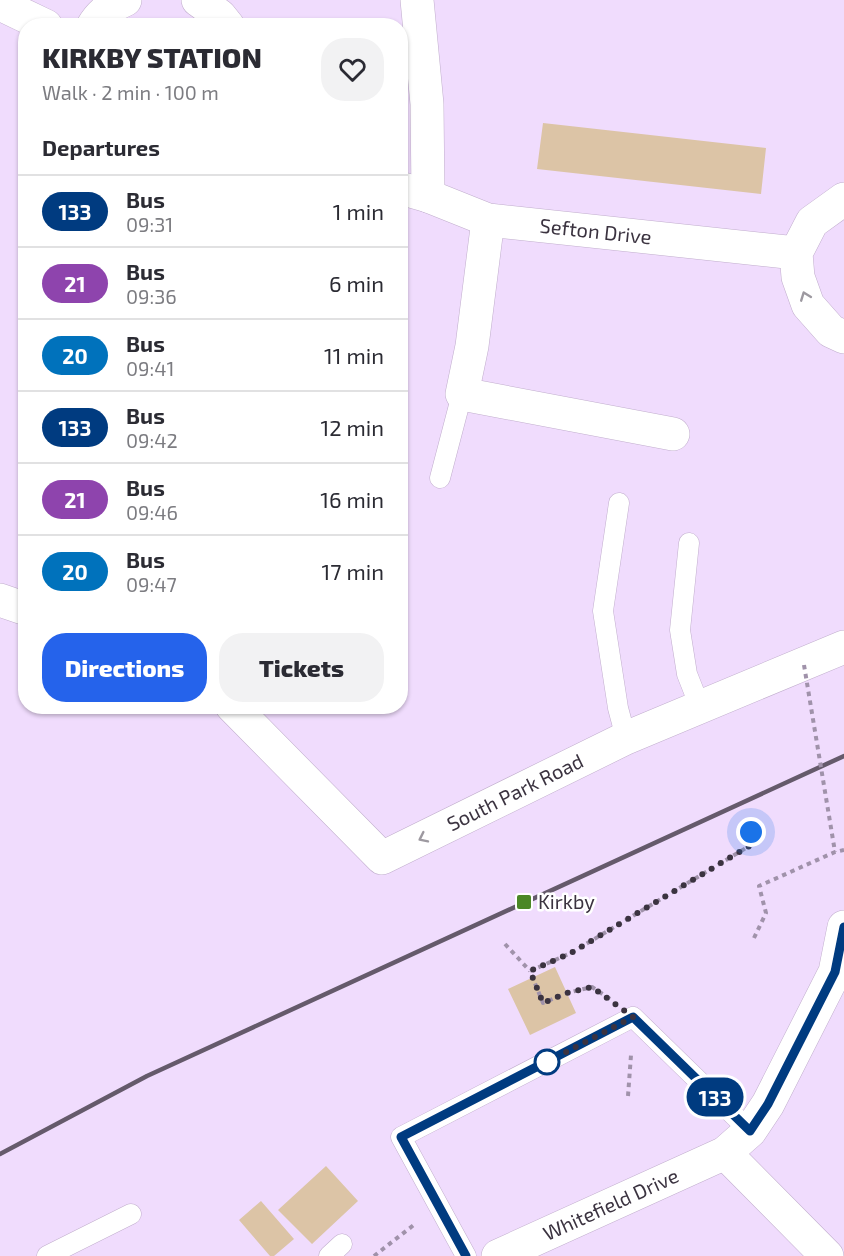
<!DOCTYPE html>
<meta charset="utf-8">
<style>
:root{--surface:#fff;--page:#f2f2f3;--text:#2b2b33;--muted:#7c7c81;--line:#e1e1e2;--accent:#2563eb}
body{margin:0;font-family:"Exo 2",sans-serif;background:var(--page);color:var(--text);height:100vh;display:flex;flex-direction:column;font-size:22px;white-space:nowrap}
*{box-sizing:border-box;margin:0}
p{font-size:20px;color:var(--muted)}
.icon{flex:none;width:33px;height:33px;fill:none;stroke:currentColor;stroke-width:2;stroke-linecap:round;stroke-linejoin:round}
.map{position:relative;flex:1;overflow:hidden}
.sheet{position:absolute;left:18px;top:18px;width:390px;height:696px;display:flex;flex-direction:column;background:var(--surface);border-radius:24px;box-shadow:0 2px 4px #0004}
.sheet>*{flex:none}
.badge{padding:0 12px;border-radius:20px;font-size:21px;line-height:39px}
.you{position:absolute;width:30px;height:30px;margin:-15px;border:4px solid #fff;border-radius:50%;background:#1a73e8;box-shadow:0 0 0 9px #1a73e833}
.map>.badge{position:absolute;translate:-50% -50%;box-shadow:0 0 0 3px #fff}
h2{padding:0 24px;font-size:22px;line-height:54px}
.round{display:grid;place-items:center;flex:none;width:63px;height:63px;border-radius:24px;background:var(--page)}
.summary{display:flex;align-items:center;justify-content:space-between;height:102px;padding:0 24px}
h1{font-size:28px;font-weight:800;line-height:45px}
.button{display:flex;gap:12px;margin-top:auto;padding:12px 24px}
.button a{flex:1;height:69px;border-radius:24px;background:var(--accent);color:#fff;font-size:24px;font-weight:800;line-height:69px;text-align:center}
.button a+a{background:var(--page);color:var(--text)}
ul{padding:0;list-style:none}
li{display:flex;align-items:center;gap:18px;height:72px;padding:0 24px;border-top:2px solid var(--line)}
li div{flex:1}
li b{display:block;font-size:22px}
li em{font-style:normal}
li .badge{min-width:66px;font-weight:700;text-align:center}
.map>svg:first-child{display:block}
</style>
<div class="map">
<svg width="844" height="1256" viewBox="0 0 844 1256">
<rect width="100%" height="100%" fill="#f0dcfd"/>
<path fill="#dcc4a6" d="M543 123 766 148 761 194 537 169Z
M555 967 576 1013 530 1035 508 989Z
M326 1166 358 1201 312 1244 278 1210Z
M261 1201 294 1239 274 1256H270L239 1220Z"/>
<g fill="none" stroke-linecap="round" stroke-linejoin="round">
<defs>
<path id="lane" d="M440 478 462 394
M619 503 603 611 618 708 626 738
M689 543 680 630 687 674 700 707
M47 1256 131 1214
M329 1256 342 1244
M466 1256 401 1137 633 1017 750 1131"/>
<g id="street">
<path d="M198 0 220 16 228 26"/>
<path d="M417 0 427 104 428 196"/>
<path d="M0 4 46 26"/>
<path d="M93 26C100 14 112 5 125 0"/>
<path id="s1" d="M400 188 428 196 488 220 796 253"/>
<path d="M844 199 812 222 796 253 798 277 808 305 831 331 844 337"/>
<path d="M488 220 472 346 462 394 673 434"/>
<path d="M0 600 26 609"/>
<path id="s2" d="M232 706 382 858 626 738 844 647"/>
</g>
<g id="secondary">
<path d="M725 1153 827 1256"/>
<path id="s3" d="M498 1256 725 1153 750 1131 768 1104 835 972 844 927"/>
</g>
</defs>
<use href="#lane" stroke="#c1aecd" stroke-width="21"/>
<use href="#street" stroke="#c1aecd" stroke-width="34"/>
<use href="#secondary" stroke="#c1aecd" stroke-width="34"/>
<path stroke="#a092aa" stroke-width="4" stroke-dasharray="4.5 4.5" stroke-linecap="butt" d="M754 938 766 913 759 886 835 852 844 850
M505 944 530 971
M610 999 592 987 567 993 543 1003 530 971 571 953 756 842 751 832
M628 1096 631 1055
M374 1256 415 1224"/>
<use href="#lane" stroke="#fff" stroke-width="20"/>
<use href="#street" stroke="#fff" stroke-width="33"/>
<use href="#secondary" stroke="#fff" stroke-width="33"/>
<path stroke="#655a6b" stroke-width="4.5" d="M0 1154 147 1076 844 756"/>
<path stroke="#a092aa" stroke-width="4" stroke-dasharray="4.5 4.5" stroke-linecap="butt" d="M804 665 835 852"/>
</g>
<defs><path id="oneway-chevron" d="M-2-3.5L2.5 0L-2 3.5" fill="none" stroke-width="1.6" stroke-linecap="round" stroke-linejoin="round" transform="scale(1.5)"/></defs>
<g stroke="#9d99a0">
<use href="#oneway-chevron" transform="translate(805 296) rotate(-111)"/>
<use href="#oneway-chevron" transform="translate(423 838) rotate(154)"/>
</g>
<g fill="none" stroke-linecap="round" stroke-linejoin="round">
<defs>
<path id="line" d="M466 1256 401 1137 633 1017 750 1131 768 1104 835 972 844 927"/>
</defs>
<use href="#line" stroke="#fff" stroke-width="14"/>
<use href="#line" stroke="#003b80" stroke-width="9"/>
<path stroke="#3b3340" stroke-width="6" stroke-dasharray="0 10.8" d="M547 1062 633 1017 592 987 567 993 543 1003 530 971 571 953 756 842 751 832"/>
</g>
<rect fill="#4b8726" stroke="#fff" stroke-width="2" x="516" y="894" width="16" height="16" rx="3"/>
<circle fill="#fff" stroke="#003b80" stroke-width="3" cx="547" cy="1062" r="12"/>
<g text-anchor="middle" stroke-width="5" stroke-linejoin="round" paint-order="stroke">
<g font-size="20" fill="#3b3340" stroke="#fff">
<text dy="7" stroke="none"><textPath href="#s1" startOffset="202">Sefton Drive</textPath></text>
<text dy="7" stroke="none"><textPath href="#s2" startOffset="362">South Park Road</textPath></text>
<text dy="7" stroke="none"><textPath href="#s3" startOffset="124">Whitefield Drive</textPath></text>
</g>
<g font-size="20" fill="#3b3340" stroke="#fff" text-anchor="start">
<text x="538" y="909">Kirkby</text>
</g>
</g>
</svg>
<div class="you" style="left:751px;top:832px"></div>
<b class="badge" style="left:715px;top:1097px;background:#003b80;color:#fff">133</b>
<section class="sheet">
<div class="summary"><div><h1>KIRKBY STATION</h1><p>Walk · 2 min · 100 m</p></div><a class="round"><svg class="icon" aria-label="heart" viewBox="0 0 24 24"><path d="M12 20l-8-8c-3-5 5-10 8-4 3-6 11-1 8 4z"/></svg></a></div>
<h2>Departures</h2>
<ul>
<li><span class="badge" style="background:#003b80;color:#fff">133</span><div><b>Bus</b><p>09:31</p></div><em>1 min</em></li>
<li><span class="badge" style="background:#8e44ad;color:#fff">21</span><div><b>Bus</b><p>09:36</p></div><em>6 min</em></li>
<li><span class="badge" style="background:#0072bc;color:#fff">20</span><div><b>Bus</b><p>09:41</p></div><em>11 min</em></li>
<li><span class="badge" style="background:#003b80;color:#fff">133</span><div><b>Bus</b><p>09:42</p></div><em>12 min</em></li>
<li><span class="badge" style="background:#8e44ad;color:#fff">21</span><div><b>Bus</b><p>09:46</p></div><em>16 min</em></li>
<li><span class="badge" style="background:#0072bc;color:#fff">20</span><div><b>Bus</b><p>09:47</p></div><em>17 min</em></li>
</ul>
<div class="button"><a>Directions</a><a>Tickets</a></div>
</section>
</div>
